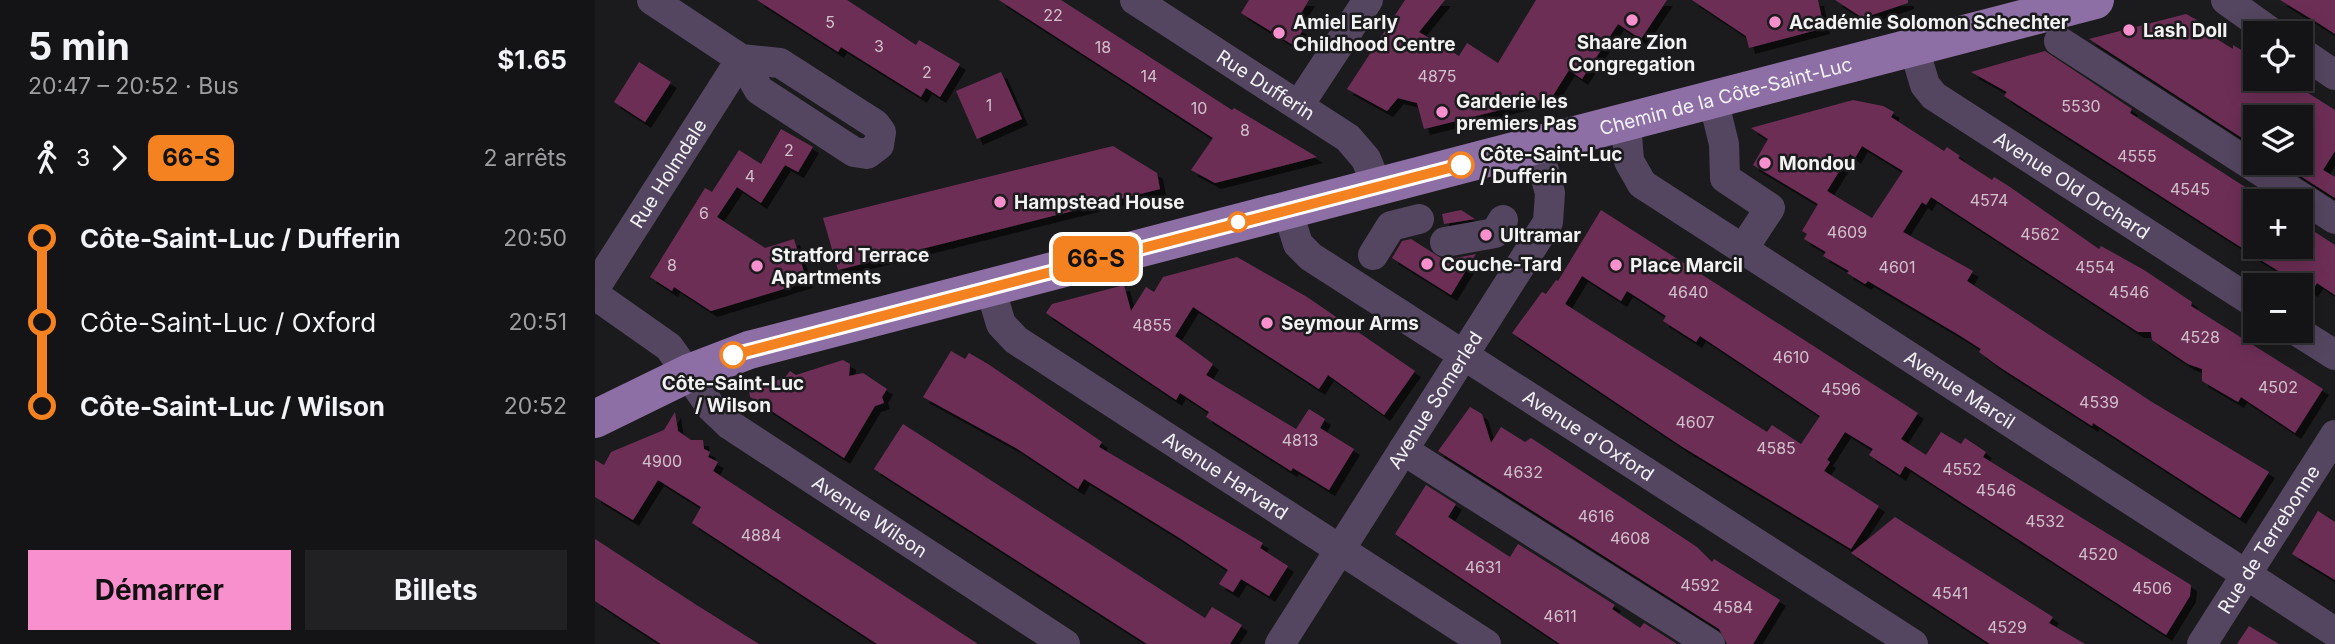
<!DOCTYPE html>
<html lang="fr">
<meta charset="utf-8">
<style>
:root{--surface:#141416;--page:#212123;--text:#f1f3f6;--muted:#9d9ea1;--line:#333335;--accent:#f790cd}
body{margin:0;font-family:Inter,sans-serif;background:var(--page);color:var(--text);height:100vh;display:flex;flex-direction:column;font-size:26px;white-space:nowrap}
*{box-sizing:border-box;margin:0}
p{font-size:23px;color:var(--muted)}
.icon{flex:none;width:38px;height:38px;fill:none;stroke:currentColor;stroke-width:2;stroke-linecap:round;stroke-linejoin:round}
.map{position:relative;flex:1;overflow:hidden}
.details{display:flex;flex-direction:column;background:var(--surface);width:595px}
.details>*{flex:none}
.badge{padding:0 14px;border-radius:10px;font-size:24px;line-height:46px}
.tools{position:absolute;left:1648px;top:21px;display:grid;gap:14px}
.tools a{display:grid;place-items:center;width:70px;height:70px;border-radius:0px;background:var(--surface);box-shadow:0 4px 18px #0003,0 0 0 2px var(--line);font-size:35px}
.map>.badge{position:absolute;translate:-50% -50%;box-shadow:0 0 0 4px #fff}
.legs{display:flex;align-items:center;gap:10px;height:77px;padding:0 28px;font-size:23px}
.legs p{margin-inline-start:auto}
.summary{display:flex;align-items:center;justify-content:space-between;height:119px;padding:0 28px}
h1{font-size:38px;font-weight:700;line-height:52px}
.primary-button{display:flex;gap:14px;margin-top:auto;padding:14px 28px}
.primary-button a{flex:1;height:80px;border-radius:0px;background:var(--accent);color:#111;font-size:28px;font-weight:700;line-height:80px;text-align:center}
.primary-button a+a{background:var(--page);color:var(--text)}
ul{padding:0 28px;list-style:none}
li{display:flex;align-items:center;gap:24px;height:84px;font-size:26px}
li i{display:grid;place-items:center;width:10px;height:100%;margin:0 9px;background:currentColor}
li i::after{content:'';width:18px;height:18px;margin:-9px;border:5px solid;border-radius:50%;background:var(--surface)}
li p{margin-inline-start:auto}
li:first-child i{background:linear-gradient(#0000 50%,currentColor 0)}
li:last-child i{background:linear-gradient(currentColor 50%,#0000 0)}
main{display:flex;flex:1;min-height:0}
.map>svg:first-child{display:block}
</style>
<main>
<section class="details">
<div class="summary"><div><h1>5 min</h1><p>20:47 – 20:52 · Bus</p></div><b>$1.65</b></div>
<div class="legs"><svg class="icon" aria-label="walk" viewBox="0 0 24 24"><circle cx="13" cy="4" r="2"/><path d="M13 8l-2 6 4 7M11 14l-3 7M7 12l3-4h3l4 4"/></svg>3<svg class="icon" aria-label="forward" viewBox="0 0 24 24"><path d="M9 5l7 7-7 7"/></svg><b class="badge" style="background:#f58220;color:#111">66-S</b><p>2 arrêts</p></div>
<ul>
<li><i style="color:#f58220"></i><b>Côte-Saint-Luc / Dufferin</b><p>20:50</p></li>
<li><i style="color:#f58220"></i><span>Côte-Saint-Luc / Oxford</span><p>20:51</p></li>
<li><i style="color:#f58220"></i><b>Côte-Saint-Luc / Wilson</b><p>20:52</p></li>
</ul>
<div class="primary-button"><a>Démarrer</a><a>Billets</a></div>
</section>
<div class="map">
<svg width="1740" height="644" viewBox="0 0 1740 644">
<defs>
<filter id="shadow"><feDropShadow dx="6" dy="6" stdDeviation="0" flood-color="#0009"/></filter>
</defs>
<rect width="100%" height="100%" fill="#1b1b1d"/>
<path fill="#6d2f56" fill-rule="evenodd" filter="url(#shadow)" d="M162 0H252L321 45 324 40 365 64 345 97 331 88 326 97 246 47 243 52Z
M404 0H466L637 110 639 108 722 157 620 183 596 170 618 138Z
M654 0H714L699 25 708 30 698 45 646 13Z
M810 0H850L824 32 864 56 872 43 903 63 941 0H1072L1046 39 1023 24 987 79 974 70 957 97 829 129 822 103 803 98 792 111 752 89Z
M1097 0H1223L1229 28 1154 48 1151 36Z
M1240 0H1313V3L1268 18Z
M1685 0H1740V34L1723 23Z
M1591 14 1602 20 1599 25 1638 49V45L1661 59V79H1691L1740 110V151L1728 170 1740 177V198L1685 163H1706V139L1720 117H1661V147L1494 39Z
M1450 51 1537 109 1535 113 1661 194V247H1706V223L1740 245V295L1722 283 1717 291 1677 267 1409 96 1412 92 1376 72Z
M44 62 76 82 50 122 19 102Z
M406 72 427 119 382 139 361 91Z
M1258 100 1288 106 1299 112 1296 117 1349 151 1352 147 1365 156 1363 158 1397 180 1399 177 1412 185 1504 249 1506 246 1549 270 1597 302 1596 306 1728 389 1700 433 1646 397 1643 402 1607 381V369L1593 364 1557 340 1556 332H1543L1336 197 1331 205 1327 202 1308 232 1378 271 1372 281 1557 402 1674 472 1645 518 1498 423 1497 426 1406 368 1384 352 1386 349 1364 335 1273 281 1270 284 1252 273 1254 271 1228 256 1231 252 1209 239 1212 234 1207 231 1223 204 1158 165 1173 139 1156 128ZM1267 146 1308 171 1277 218 1232 191 1255 154 1260 158Z
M186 129 218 147 203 172 190 165 166 203 142 187 122 217 170 248 199 239 212 282 116 311 79 287 77 291 55 277 110 188 117 192 144 150 166 164Z
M518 146 562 173 565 189 243 270 228 218Z
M866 210 880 219 849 224 847 214Z
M1006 210 1323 413 1306 439 1331 455 1346 432 1366 444 1370 438 1391 452 1388 457 1596 585 1595 596 1571 635 1310 466 1305 475 1274 455 1278 449 1250 432 1232 460 1235 462 1229 471 1284 506 1256 549 1086 446 917 333 947 292 951 294 961 280 963 281ZM987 276 1026 301 1032 291 1071 316 1068 321 1101 342 1105 336 1225 416 1206 444 1177 425 1172 432 970 304Z
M816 239 857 265 856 259 881 254 856 295 797 258 807 241Z
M642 257 712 297 820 371 789 415 733 375 724 389 598 307 580 336 618 364 611 375 701 429 714 409 730 419 725 428 759 449 734 490 698 468 696 471 611 417 614 412 585 393 581 400 451 313 457 304 529 285 536 311 551 287 559 292 568 277Z
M356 351 370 359 374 353 393 364 507 442 504 447 668 543 665 548 693 566 674 596 646 579 638 592 624 584 633 570 583 537 489 479 483 489 421 448 328 397Z
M248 360 255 364 254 376 268 373 292 389 287 397 289 403 280 406 249 458 155 397 154 390 157 384 189 379 195 371 201 375Z
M875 407 887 414 896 443 906 427 930 442 936 438 1102 547 1117 562 1119 559 1185 600 1158 644H1132L1124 629 843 451Z
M80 412 83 431 96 440H108L109 449 115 452 113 457 123 462 118 471 383 644H282L97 523 106 507 63 480 38 520 0 497V460L9 465 16 452 69 430Z
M308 424 610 618 617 607 647 625 635 644H552L279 469Z
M831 485 861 504 853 517 915 557 923 544 1020 605 1017 609 1045 628 1049 623 1082 644H965L800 534Z
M1723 511 1740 522V580L1697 554Z
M1300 517 1458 617 1454 623 1490 644H1395L1256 553Z
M0 539 100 604 164 644H66L35 624 0 601Z
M1654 626 1684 644H1642Z"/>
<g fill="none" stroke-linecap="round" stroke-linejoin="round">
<g stroke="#544660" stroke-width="30">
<path d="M57 0 146 59 185 63 280 124 286 132 284 145 272 154 259 152 164 90 146 59"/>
<path id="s1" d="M540 0 753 138 771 159 782 186"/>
<path d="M1631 0 1677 33"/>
<path d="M1464 41 1740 219"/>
<path id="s2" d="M1319 48 1330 85 1339 96 1661 304"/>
<path d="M1706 52 1740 75"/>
<path d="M1118 99 1129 144 1130 178 1175 208 1148 249"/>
<path d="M704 105 773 0"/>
<path id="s3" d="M1031 122 1034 161 1047 184 1740 632"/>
<path id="s4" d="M692 209 703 244 716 257 1318 644"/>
<path d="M850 242 900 233 908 220"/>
<path d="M778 255 796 226 824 219"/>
<path id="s5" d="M395 287 406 324 421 340 891 644"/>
<path id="s6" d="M0 288 146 59"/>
<path id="s7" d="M0 295 74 347 116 407 135 425 470 644"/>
<path d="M1702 331 1740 355"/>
<path d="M808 450 1115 644"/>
<path id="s8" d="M685 644 953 222 955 193 942 145"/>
<path id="s9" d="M1607 644 1740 435"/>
</g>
<path stroke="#8d6fa5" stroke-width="38" id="s10" d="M0 419 94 373 154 350 1500 0"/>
</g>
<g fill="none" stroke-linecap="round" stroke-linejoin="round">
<defs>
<path id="line-1" d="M138 355 866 165"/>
</defs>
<use href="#line-1" stroke="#fff" stroke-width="16"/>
<use href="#line-1" stroke="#f58220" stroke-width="10"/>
</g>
<g fill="#f790cd" stroke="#1b1b1d" stroke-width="2.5">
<circle cx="1037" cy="20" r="7"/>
<circle cx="1180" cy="22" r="7"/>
<circle cx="1534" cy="30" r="7"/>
<circle cx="684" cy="33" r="7"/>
<circle cx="847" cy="112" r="7"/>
<circle cx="1170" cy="163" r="7"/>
<circle cx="405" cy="202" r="7"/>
<circle cx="891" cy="235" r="7"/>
<circle cx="832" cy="264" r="7"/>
<circle cx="1021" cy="265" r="7"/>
<circle cx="162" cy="266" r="7"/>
<circle cx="672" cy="323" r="7"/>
</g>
<g fill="#fff" stroke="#f58220" stroke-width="3.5">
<circle cx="866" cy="165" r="12"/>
<circle cx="643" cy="222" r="9"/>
<circle cx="138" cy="355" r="12"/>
</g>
<g text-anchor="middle" stroke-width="5" stroke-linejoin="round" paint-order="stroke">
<g font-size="16" fill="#d1c1cc">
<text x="458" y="21">22</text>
<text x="235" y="28">5</text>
<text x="284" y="52">3</text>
<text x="508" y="53">18</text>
<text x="332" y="78">2</text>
<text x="554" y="82">14</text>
<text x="842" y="82">4875</text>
<text x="394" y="111">1</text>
<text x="1486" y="112">5530</text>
<text x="604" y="114">10</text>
<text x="650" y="136">8</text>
<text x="194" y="156">2</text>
<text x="1542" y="162">4555</text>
<text x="155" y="182">4</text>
<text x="1595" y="195">4545</text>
<text x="1394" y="206">4574</text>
<text x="109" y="219">6</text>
<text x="1252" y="238">4609</text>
<text x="1445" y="240">4562</text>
<text x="77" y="271">8</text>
<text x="1302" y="273">4601</text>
<text x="1500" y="273">4554</text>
<text x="1093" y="298">4640</text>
<text x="1534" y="298">4546</text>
<text x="557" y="331">4855</text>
<text x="1605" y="343">4528</text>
<text x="1196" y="363">4610</text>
<text x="1683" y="393">4502</text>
<text x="1246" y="395">4596</text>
<text x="1504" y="408">4539</text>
<text x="1100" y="428">4607</text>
<text x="705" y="446">4813</text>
<text x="1181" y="454">4585</text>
<text x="67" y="467">4900</text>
<text x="1367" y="475">4552</text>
<text x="928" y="478">4632</text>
<text x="1401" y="496">4546</text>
<text x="1001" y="522">4616</text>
<text x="1450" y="527">4532</text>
<text x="166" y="541">4884</text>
<text x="1035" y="544">4608</text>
<text x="1503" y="560">4520</text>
<text x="888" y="573">4631</text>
<text x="1105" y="591">4592</text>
<text x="1557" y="594">4506</text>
<text x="1355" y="599">4541</text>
<text x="1138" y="613">4584</text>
<text x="965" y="622">4611</text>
<text x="1412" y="633">4529</text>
</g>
<g font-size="19" font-weight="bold" fill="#f2f2f3" stroke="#1b1b1d" text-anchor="start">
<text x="698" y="29">Amiel Early<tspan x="698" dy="22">Childhood Centre</tspan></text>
<text x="1194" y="29">Académie Solomon Schechter</text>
<text x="1548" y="37">Lash Doll</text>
<text x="1037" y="49" text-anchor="middle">Shaare Zion<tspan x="1037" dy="22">Congregation</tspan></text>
<text x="861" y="108">Garderie les<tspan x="861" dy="22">premiers Pas</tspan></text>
<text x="1184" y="170">Mondou</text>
<text x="419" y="209">Hampstead House</text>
<text x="905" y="242">Ultramar</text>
<text x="176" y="262">Stratford Terrace<tspan x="176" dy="22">Apartments</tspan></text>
<text x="846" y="271">Couche-Tard</text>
<text x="1035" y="272">Place Marcil</text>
<text x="686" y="330">Seymour Arms</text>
</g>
<g font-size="19" fill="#f2f2f3" stroke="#1b1b1d">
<text dy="7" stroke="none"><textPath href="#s1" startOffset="156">Rue Dufferin</textPath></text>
<text dy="7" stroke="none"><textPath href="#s10" startOffset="1178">Chemin de la Côte-Saint-Luc</textPath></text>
<text dy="7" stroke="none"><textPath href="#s6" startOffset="136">Rue Holmdale</textPath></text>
<text dy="7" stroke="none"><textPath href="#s2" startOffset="217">Avenue Old Orchard</textPath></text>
<text dy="7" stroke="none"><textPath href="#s3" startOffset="444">Avenue Marcil</textPath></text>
<text dy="7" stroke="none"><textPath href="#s8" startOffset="289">Avenue Somerled</textPath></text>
<text dy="7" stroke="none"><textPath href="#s4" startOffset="385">Avenue d'Oxford</textPath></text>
<text dy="7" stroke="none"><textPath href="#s5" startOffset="310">Avenue Harvard</textPath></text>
<text dy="7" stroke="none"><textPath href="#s7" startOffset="357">Avenue Wilson</textPath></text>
<text dy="7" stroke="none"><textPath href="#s9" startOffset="124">Rue de Terrebonne</textPath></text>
</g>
<g font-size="19" font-weight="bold" fill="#f2f2f3" stroke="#1b1b1d" text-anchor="start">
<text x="885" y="161">Côte-Saint-Luc<tspan x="885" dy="22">/ Dufferin</tspan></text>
<text x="138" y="390" text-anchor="middle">Côte-Saint-Luc<tspan x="138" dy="22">/ Wilson</tspan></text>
</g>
</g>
</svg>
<div class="tools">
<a><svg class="icon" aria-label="locate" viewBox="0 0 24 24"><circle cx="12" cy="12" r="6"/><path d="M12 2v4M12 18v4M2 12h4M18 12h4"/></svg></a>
<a><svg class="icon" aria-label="layers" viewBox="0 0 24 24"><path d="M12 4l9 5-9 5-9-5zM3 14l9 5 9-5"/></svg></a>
<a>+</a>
<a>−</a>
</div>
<b class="badge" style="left:501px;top:259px;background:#f58220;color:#111">66-S</b>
</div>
</main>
